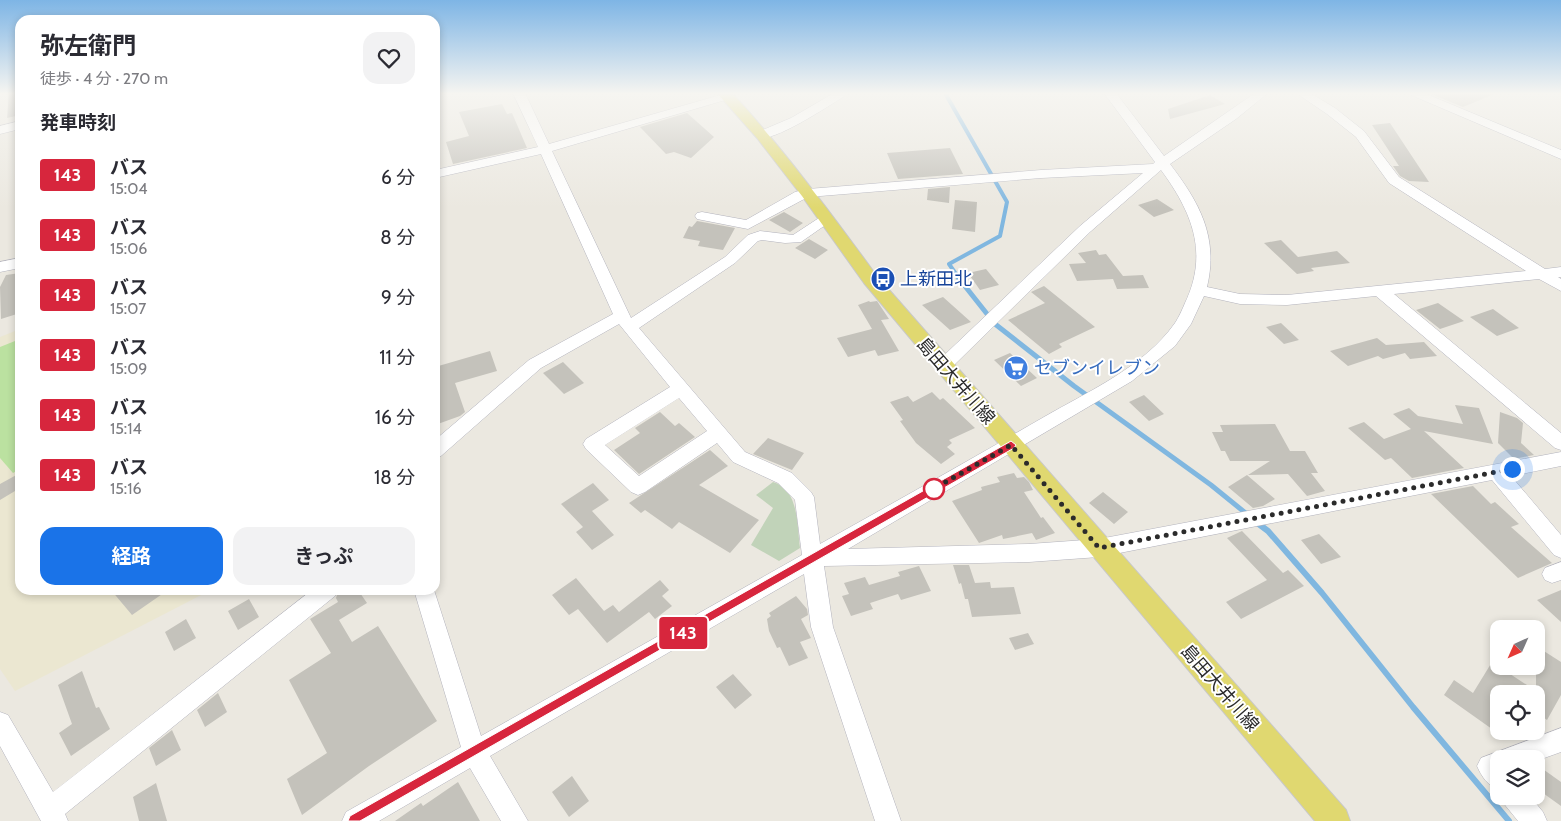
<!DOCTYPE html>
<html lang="ja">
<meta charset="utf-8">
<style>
:root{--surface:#fff;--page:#f2f2f3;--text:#2b2b33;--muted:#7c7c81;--accent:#1a73e8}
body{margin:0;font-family:Cabin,"Noto Sans JP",sans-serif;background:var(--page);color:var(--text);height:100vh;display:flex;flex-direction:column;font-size:19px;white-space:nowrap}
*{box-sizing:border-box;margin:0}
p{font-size:16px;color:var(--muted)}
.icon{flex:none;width:28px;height:28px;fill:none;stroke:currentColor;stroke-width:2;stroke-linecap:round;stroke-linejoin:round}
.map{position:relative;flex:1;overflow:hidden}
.sheet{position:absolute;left:15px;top:15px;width:425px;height:580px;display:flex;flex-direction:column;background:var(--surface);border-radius:15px;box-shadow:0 2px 8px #0003}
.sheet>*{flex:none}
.badge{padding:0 10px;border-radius:4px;font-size:18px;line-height:32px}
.needle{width:32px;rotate:225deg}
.tools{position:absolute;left:1490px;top:620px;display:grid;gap:10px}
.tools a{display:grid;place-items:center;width:55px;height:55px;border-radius:10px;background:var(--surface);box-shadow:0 2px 8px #0003;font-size:25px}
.you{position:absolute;width:25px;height:25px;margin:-12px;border:4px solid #fff;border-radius:50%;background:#1a73e8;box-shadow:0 0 0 8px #1a73e833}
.map>.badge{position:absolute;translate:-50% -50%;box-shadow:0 0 0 2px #fff}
h2{padding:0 25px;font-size:19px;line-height:45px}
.round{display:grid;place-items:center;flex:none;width:52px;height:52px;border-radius:15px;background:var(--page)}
.head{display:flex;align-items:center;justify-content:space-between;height:85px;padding:0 25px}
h1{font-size:24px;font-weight:700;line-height:38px}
.cta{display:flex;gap:10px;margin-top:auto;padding:10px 25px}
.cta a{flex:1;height:58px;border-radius:15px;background:var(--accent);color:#fff;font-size:20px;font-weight:700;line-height:58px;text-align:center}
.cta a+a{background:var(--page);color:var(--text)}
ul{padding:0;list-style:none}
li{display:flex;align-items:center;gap:15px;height:60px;padding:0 25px}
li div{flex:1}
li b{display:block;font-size:19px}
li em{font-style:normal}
li .badge{min-width:55px;font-weight:700;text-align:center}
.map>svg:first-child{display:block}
</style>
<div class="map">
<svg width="1561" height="821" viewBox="0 0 1561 821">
<rect width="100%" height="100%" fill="#ebe8e0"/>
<path fill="#ebe7d1" d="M20 329V590H211L15 691 0 669V337Z"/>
<path fill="#c1d3b9" d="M773 482C799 489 797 525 800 548L779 561 751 545 773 508 756 495Z"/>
<path fill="#bbe1a0" d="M20 339V469L13 473 0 458V347Z"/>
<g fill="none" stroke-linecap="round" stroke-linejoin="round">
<path stroke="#80b7e0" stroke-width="4" d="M945 93 1007 202 1000 236 949 264 958 277"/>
<path stroke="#80b7e0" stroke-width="5" d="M957 276 995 324 1074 386 1211 485 1248 515"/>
<path stroke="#80b7e0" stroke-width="6" d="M1247 514 1248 515
M1256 522 1268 531 1322 593 1413 707 1509 821"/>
</g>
<path fill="#c4c2bb" d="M9 93H20V115L7 118Z
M1428 93H1497L1463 107Z
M1210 95 1225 104 1170 119 1168 109Z
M502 104 507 114 512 113 527 148 453 164 446 142 469 136 459 112Z
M687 113 714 137 691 158 674 152 666 154 640 127Z
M1390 123 1429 182 1409 181 1400 176 1393 166H1399L1372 125Z
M950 148 963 174 898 179 887 153Z
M950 187 949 203 927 200 928 189Z
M1157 199 1174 210 1154 217 1138 205Z
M955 200 977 202 975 232 952 229Z
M784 212 803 223 790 232 769 220Z
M697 221 735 228 723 250 698 246 700 241 683 238 689 226 692 227Z
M809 239 828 250 815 259 795 248Z
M1281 240 1298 257 1337 251 1350 263 1311 268 1314 271 1297 274 1264 243Z
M1096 250 1099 255 1106 254 1123 276 1143 275 1149 288 1117 289 1113 279 1077 281 1069 264 1086 263 1078 253Z
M986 269 999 285 980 290 968 273Z
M20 273V313L1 319 0 287 6 275Z
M1044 286 1095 327 1059 344 1062 347 1049 354 1008 320 1045 303 1031 292Z
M943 297 971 322 950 330 922 305Z
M869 301 870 302 877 301 889 319 881 320 899 351 878 356 875 350 848 357 837 338 872 329 858 305Z
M1438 303 1464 321 1440 329 1416 310Z
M1493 309 1519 328 1497 336 1470 317Z
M1281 323 1299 340 1284 344 1266 327Z
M1377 338 1386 345 1424 342 1437 356 1410 359 1405 353 1383 359 1378 356 1348 366 1330 351Z
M490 351 497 371 455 383 465 412 460 416 435 425V367Z
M1010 353 1037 378 1021 386 994 360Z
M563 362 584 383 564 394 543 373Z
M932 392 940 400 943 398 975 428 949 440 952 443 947 447 955 454 941 464 916 443 900 421 903 420 890 402 908 396 913 402Z
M1144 395 1164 414 1149 421 1129 402Z
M1455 405 1479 408 1493 444 1424 431 1464 468 1412 478 1391 458 1385 460 1348 428 1364 422 1384 439 1411 429 1393 414 1409 408 1418 416 1463 424Z
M660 412 675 426 679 423 695 437 639 474 614 450 640 433 635 428Z
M1500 412 1517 418 1523 423 1521 443 1534 455 1514 459 1498 443Z
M1275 424 1290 451H1305L1318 473H1311L1325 491 1307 496 1288 474 1248 475 1270 461H1230L1225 451H1221L1212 432H1223L1220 425Z
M768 438 804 453 792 470 753 454Z
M710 450 728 466 699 485 759 520 730 553 679 522 672 529 645 510 641 513 629 503Z
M20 473V488L0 500V484Z
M1014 473 1017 478 1024 477 1029 482 1033 490 1024 492 1041 518 1043 517 1055 533 1036 540 1032 533 1003 539 1002 535 979 543 952 501 982 490 981 487 1000 482 997 477Z
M1247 475 1275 499 1263 506 1253 508 1228 487Z
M593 483 609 500 592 511 614 535 592 550 576 532 583 527 561 504Z
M1473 486 1491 504 1495 502 1519 524 1511 527 1552 563 1518 578 1431 494Z
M1103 492 1128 512 1114 524 1089 503Z
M1242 531 1283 573 1288 570 1304 586 1241 619 1226 602 1267 580 1227 538Z
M1319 534 1322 537 1341 557 1321 564 1301 540Z
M953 565H969L975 583 990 582 991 588 1014 587 1021 614 972 617 968 599H965L961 583 959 584Z
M919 566 931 591 901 600 898 594 870 603 873 609 851 616 842 596 849 594 844 583 865 577 869 585 900 576 898 572Z
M576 578 604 611 613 605 619 612 660 580 669 590 662 596 672 606 655 619 649 612 607 643 578 609 569 615 552 595Z
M111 590H168L132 615Z
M346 590H358L367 603 339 620 352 642 378 626 437 721 369 766 302 815 287 779 327 753 289 680 331 653 310 619 338 602 336 598 337 595Z
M1561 590V622L1537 600Z
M796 596 807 609 808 615 801 619 811 638 800 642 808 658 789 666 780 647 777 648 769 631 767 619 771 616 769 613Z
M249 599 259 617 238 630 228 611Z
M186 619 196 638 174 651 165 632Z
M1028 633 1034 644 1015 650 1009 638Z
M1536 646 1561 662V695L1547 720 1536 712V694H1499V734L1444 695 1454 680 1473 693 1492 662 1536 691Z
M82 671 96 708 99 707 110 729 71 756 59 733 72 724 58 685Z
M733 674 752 695 735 709 716 687Z
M218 693 227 712 205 727 197 710Z
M172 730 181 750 156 766 149 748Z
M1540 767 1561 782V806L1536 788V775Z
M572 776 589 801 569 817 552 792Z
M458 782 480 821H395L421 803 423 806Z
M156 783 167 821H139L133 797Z"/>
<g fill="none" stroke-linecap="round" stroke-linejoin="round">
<defs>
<path id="minor" d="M513 93H525L549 144 724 94H732L734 96 732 98 552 151 631 318 725 257 748 235 760 231 793 235 822 216 827 215 834 219 801 242 785 243 762 240 758 241 735 263 639 328 745 452 792 473 811 492 814 497 820 544C895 502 970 460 1044 417 1089 391 1144 367 1175 323 1179 317 1182 310 1185 303 1209 253 1192 212 1161 170L1090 232 949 370 943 372 937 370 935 366 937 362 1080 226 1143 173 1041 178 808 197 748 229 697 219 695 216 697 213 702 212 746 220 795 192 808 189 1041 170 1153 164 1155 162 1104 93H1116L1164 156 1255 93H1268L1236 119 1170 164C1199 202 1219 237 1207 287L1240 294 1287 295 1526 271 1389 183 1356 137 1327 114 1296 93H1310L1335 108 1364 131 1399 177 1545 269 1561 267V277H1558L1561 279V291L1539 279 1394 294 1561 433V450L1555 448 1376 296 1287 305 1240 304 1204 296 1191 324 1175 346 1132 381 848 549 1029 544 1099 539 1561 452V466L1511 476 1561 535V558L1554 555 1492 480 1099 557 1029 562 824 566 833 627 901 821H875L811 627 804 574 490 756 528 821H501L470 768 379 821H342L346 812 461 747 414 590H434L481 736 802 555 795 500 778 483 733 462 717 443 645 492 638 495 631 492 586 449 583 444 586 439 670 387 619 324 541 368 441 456 435 458V440L529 360 613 314 541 154 435 178V170L538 147ZM679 398 707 431 639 476 605 445Z
M834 93H847L843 97C827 107 774 142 758 138L756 135 758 132 791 118Z
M1409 93H1424L1561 150V159L1411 95Z
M20 121V129L0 134V126Z
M20 258V268L0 272V262Z
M1561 562V580L1552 583 1545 580 1542 574 1545 568Z
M312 590H338L335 596 65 814 68 821H41L0 746V712L8 715 53 792Z
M1561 728V752L1536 761V759H1499V790C1487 785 1482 777 1477 766L1481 758Z
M1502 796H1530L1543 812 1547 821H1518L1505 805Z"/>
<path id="major" d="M717 93H732C784 150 830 212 876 275L1346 810 1350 821H1315L864 283 802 196 757 138Z"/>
</defs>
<use href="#minor" stroke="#b3b3bd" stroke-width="1"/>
<use href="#major" stroke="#c8c8c8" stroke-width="2"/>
<use href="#minor" fill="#fff" fill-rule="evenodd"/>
<use href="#major" fill="#e0d870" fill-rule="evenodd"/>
</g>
<linearGradient id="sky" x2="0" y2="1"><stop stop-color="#7eb5e5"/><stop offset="0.45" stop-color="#f6f5f1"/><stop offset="1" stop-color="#f6f5f1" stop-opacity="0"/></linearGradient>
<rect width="1561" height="208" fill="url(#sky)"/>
<path fill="#d7263d" stroke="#fff" d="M1011 441 1016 445 1014 448 360 821H348L350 816Z"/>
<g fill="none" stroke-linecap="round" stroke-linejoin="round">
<path stroke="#2b2b2b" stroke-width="5" stroke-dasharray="0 9" d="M934 489 928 492 1011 445 1099 548 1512 469"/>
</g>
<defs>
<symbol id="bus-disc" viewBox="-11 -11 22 22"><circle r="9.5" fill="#1a4fb4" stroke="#fff"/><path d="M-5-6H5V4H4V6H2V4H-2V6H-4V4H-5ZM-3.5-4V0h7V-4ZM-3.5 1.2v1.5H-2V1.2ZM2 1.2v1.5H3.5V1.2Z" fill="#fff"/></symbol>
<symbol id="supermarket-disc" viewBox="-11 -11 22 22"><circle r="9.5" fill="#3f7fe0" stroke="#fff"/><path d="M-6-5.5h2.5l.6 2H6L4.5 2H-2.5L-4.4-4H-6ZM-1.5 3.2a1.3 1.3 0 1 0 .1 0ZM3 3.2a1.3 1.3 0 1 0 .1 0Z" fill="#fff"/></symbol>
</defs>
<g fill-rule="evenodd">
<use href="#bus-disc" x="869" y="265" width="28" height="28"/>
<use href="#supermarket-disc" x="1002" y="354" width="28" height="28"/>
</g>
<circle fill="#fff" stroke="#d7263d" stroke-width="2.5" cx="934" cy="489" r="10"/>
<g text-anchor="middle" stroke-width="4" stroke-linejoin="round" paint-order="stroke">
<g font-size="18" fill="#164399" stroke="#fff" text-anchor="start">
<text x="900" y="285">上新田北</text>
</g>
<g font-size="18" fill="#366cbe" stroke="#fff" text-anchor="start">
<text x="1034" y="374">セブンイレブン</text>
</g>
<g font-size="18" fill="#2b2b2b" stroke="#fff">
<text transform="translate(956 381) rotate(49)" y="6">島田大井川線</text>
<text transform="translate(1220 688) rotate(49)" y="6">島田大井川線</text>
</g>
</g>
</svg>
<div class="tools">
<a><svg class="needle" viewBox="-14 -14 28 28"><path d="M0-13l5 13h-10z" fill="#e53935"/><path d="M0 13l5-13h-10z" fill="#7c7c81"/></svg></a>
<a><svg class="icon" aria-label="locate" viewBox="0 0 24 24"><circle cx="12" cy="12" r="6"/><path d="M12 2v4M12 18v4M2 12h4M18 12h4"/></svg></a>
<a><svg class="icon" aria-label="layers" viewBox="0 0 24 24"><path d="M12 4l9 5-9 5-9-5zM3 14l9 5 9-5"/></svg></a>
</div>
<div class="you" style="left:1512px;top:469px"></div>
<b class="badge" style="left:683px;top:633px;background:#d7263d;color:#fff">143</b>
<section class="sheet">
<div class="head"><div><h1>弥左衛門</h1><p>徒歩 · 4 分 · 270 m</p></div><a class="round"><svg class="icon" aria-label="heart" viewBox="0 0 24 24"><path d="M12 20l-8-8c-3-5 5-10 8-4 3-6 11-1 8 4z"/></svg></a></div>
<h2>発車時刻</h2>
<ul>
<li><span class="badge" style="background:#d7263d;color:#fff">143</span><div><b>バス</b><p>15:04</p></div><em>6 分</em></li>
<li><span class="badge" style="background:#d7263d;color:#fff">143</span><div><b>バス</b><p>15:06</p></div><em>8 分</em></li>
<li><span class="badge" style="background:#d7263d;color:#fff">143</span><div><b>バス</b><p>15:07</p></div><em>9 分</em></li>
<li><span class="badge" style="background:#d7263d;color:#fff">143</span><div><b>バス</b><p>15:09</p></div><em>11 分</em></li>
<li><span class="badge" style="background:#d7263d;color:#fff">143</span><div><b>バス</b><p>15:14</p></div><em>16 分</em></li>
<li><span class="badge" style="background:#d7263d;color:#fff">143</span><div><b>バス</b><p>15:16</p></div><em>18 分</em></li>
</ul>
<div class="cta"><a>経路</a><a>きっぷ</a></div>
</section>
</div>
